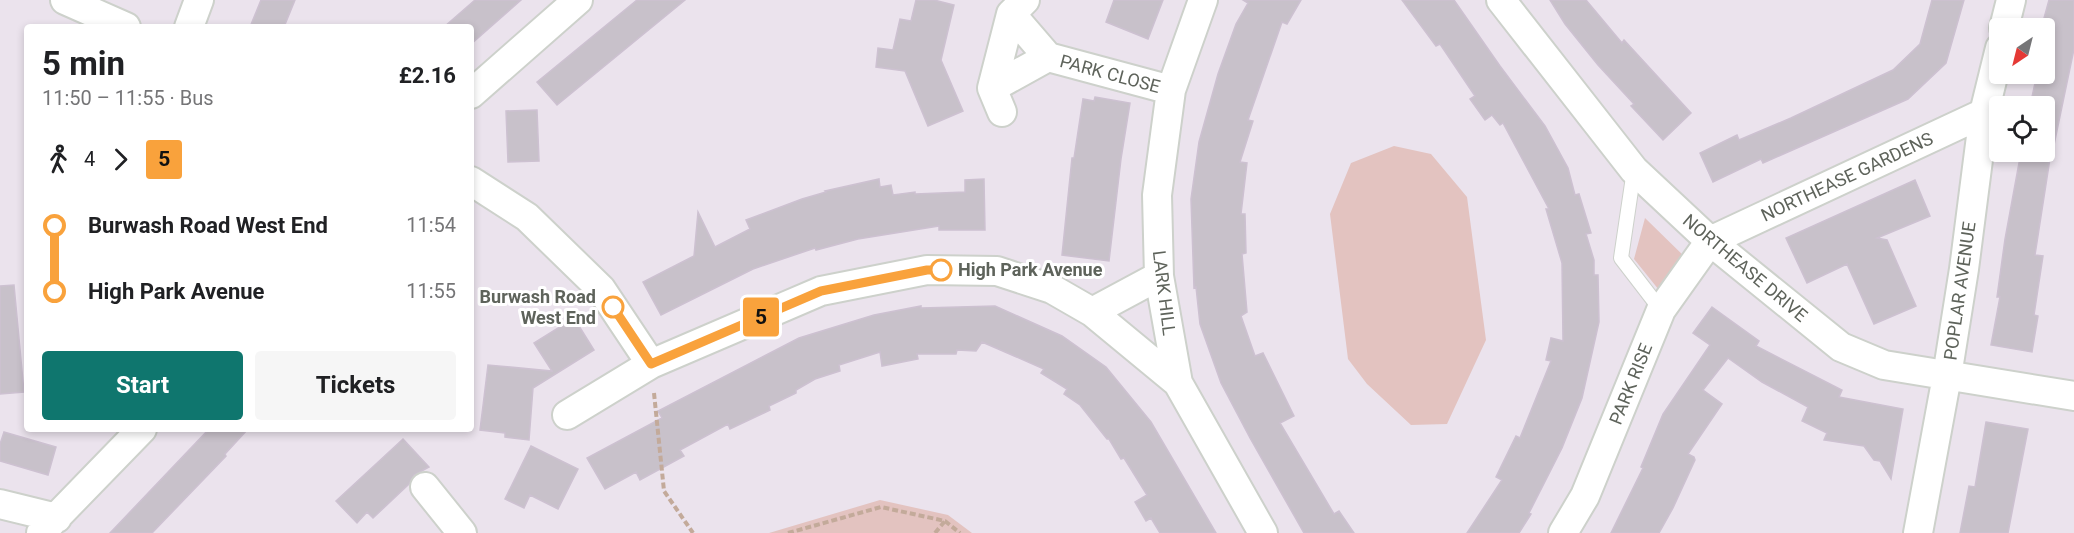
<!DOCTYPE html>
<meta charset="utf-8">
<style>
:root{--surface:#fff;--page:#f6f6f6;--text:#202124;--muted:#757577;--accent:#0f766e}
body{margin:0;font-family:Roboto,sans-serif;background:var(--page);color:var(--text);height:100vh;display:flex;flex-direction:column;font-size:22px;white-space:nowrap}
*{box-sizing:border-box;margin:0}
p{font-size:20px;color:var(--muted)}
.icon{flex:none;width:33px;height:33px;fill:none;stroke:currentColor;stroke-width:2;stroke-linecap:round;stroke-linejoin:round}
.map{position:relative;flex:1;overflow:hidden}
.drawer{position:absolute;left:24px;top:24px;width:450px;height:408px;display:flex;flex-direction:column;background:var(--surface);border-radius:6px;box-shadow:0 3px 9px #0003}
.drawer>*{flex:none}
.badge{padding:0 12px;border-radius:4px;font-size:21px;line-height:39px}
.needle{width:39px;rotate:215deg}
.fabs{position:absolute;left:1989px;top:18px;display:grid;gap:12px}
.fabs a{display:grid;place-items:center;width:66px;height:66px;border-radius:6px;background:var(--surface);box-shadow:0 3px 9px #0003;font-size:30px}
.map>.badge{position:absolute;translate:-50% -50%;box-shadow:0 0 0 3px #fff}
.legs{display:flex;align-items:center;gap:9px;height:66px;padding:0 18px;font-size:20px}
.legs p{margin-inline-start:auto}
.head{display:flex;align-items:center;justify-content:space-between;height:102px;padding:0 18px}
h1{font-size:33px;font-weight:700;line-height:45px}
.cta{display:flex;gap:12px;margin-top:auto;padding:12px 18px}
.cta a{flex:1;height:69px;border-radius:6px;background:var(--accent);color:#fff;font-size:24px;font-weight:700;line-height:69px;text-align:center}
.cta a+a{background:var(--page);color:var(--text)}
ul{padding:0 18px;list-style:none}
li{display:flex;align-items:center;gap:21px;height:66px;font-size:22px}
li i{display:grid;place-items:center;width:9px;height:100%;margin:0 8px;background:currentColor}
li i::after{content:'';width:15px;height:15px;margin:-8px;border:4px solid;border-radius:50%;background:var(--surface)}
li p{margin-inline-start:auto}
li:first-child i{background:linear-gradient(#0000 50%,currentColor 0)}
li:last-child i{background:linear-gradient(currentColor 50%,#0000 0)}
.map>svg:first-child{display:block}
</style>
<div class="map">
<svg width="2074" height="533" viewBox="0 0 2074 533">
<rect width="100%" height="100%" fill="#ebe3ed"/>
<path fill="#e3c3c0" d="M1394 146 1431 154 1467 197 1486 340 1447 424 1411 425 1367 384 1348 359 1330 214 1351 163Z
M1645 218 1689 261 1663 295 1634 259Z
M880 500 948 515 972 533H769Z"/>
<path fill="#c8c1ca" stroke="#cdc1d1" stroke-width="1.5" d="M261 0H295L284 27H250Z
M475 0H521L471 44V27H444Z
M637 0H685L557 105 537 82Z
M916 0H934L954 5 941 60 963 111 928 126 905 71 876 67 878 48 893 50 900 19 911 21Z
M1114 0H1163L1148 39 1106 22Z
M1243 0H1301L1287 24 1282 22 1248 120 1253 121 1240 162 1247 163 1241 214H1245L1246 253 1242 254 1247 312 1241 316 1255 356 1263 353 1294 416 1280 423 1334 514 1339 511 1354 533H1304L1250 438 1221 383 1200 324 1196 287 1194 288 1191 199 1199 142 1218 74 1236 24 1248 3Z
M1402 0H1454L1500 66 1545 126 1568 168 1575 195 1579 194 1591 233 1586 234 1594 260V275H1598L1599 322 1582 398 1562 448 1529 513 1531 514 1519 533H1467L1502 480 1496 477 1516 436 1520 438 1551 361 1546 360 1551 338 1563 341 1562 263 1546 209H1549L1503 123 1500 125 1492 115 1485 120 1470 99 1475 96 1440 44 1436 46Z
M1550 0H1586L1622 43 1624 40 1691 113 1663 140 1631 106 1634 104 1598 65 1565 24Z
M1932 0H1964L1946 63 1908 99 1763 163 1761 159 1713 182 1700 153 1737 135 1739 140 1791 118 1893 70 1920 44Z
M2049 0H2074V49L2054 145 2044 144V106H2030L2037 74H2044V18Z
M1095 97 1130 103 1121 159 1109 261 1062 255 1072 158H1074L1083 99 1094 101Z
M537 110 539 161 508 162 506 111Z
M2021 152H2051L2035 255 2043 256 2034 315 2038 316 2032 352 1991 345 2000 297H1997L2005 239Z
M879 179 880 187 891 185 893 195 915 192V194L965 192V180L984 179 985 230H939V226L858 239 816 250 815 248 753 269 661 315 643 282 694 256 698 212 715 247 750 229 746 220 802 199 826 192 825 191Z
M1915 180 1930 216 1877 238 1887 240 1916 306 1874 324 1847 264 1807 283 1786 238Z
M14 285 24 392 0 394V286Z
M921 306V308L995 306 1062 336 1106 367 1151 422 1216 533H1160L1151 518 1146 521 1135 502 1147 495 1124 458 1121 459 1109 439H1107L1080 405 1064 394 1067 389 1041 373 1044 369 982 342 976 351 957 350 956 354H917L918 359 882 366 880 352 839 365 840 371 815 379 796 390V393L769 406 770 410 730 429 728 424 680 450 684 456 640 480 636 472 605 489 587 458 662 418 658 411 799 338 874 315Z
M1712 307 1759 341 1756 346 1842 390 1839 397 1903 409 1891 479 1880 461 1874 460 1864 446 1824 440 1827 433 1802 421 1808 407 1762 382 1728 358 1703 390 1722 404 1688 454 1694 457 1695 460 1673 508 1659 533H1611L1643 468 1641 467 1663 414 1710 345 1693 333Z
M574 318 594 350 533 388 529 440 505 437V433L480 430 488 365 552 371 534 343Z
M1986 422 2028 429 2008 533H1960L1969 486 1975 487Z
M209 429H248L225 454 226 456 152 533H110Z
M4 432 56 447 48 475 0 461V444Z
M403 439 429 467 414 475 409 484 373 518 367 512 357 523 336 501Z
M531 446 578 469 558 509 530 495 524 508 505 499Z"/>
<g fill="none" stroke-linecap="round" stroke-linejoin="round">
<defs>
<path id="lane" d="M1634 170 1621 258 1661 310"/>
<path id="street" d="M65 0 126 27
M1203 0 1171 90 1157 195 1159 276 1178 383 1263 533
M1501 0 1634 170 1710 241 1841 347 1884 365 2074 396
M1011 14 1048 57
M189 27 199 0
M2004 28 2011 0
M992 88 1011 14 1025 0
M471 94 578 0
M1002 112 992 88 1048 57 1171 90
M471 181 527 217 601 289 651 364
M1092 312 1159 276
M567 415 651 364 821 291 927 270 997 271 1052 289 1092 312 1178 383
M425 487 462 533
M0 504 57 518
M41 533 142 429
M1563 533 1585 496 1661 310 1710 241 1984 113
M1918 533 1947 376 1964 269 1984 113 2000 48"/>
</defs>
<use href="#lane" stroke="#cdd1cb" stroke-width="16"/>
<use href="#street" stroke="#cdd1cb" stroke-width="32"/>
<path stroke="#c3aa9a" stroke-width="4" stroke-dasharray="6 3" stroke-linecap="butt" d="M654 393 664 491 693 533
M788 533 881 507 945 521 960 533
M935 533 945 521"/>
<use href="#lane" stroke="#fff" stroke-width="14"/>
<use href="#street" stroke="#fff" stroke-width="28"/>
</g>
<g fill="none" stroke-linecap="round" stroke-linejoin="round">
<defs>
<path id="line-1" d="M613 307 651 364 821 291 927 270H941"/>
</defs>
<use href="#line-1" stroke="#fff" stroke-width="14"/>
<use href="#line-1" stroke="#f9a23c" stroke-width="9"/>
</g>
<g fill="#fff" stroke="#f9a23c" stroke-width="3">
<circle cx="941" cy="270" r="10"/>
<circle cx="613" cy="307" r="10"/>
</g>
<g text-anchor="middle" stroke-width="6" stroke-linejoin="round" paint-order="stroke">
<g font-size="18" fill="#5e635b" stroke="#fff">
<text transform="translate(1110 74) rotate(15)" y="6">PARK CLOSE</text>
<text transform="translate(1847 177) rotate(-25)" y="6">NORTHEASE GARDENS</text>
<text transform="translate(1745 268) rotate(40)" y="6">NORTHEASE DRIVE</text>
<text transform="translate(1960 291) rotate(-82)" y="6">POPLAR AVENUE</text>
<text transform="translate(1164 293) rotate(83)" y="6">LARK HILL</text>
<text transform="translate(1631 384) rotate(-68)" y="6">PARK RISE</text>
</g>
<g font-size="18" font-weight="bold" fill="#5e635b" stroke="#fff" text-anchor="start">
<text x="958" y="276">High Park Avenue</text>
<text x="596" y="303" text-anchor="end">Burwash Road<tspan x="596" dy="21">West End</tspan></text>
</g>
</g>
</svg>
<div class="fabs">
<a><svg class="needle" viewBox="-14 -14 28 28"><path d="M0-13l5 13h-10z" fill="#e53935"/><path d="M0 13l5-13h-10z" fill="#757577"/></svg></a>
<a><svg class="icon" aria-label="locate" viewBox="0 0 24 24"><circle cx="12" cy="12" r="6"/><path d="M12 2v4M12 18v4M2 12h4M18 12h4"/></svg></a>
</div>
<b class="badge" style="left:761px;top:317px;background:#f9a23c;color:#111">5</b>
<section class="drawer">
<div class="head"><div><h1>5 min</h1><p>11:50 – 11:55 · Bus</p></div><b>£2.16</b></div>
<div class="legs"><svg class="icon" aria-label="walk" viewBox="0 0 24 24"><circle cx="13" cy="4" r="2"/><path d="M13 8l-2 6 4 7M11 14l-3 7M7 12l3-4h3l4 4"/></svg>4<svg class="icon" aria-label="forward" viewBox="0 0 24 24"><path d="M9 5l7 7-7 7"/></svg><b class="badge" style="background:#f9a23c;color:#111">5</b></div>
<ul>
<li><i style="color:#f9a23c"></i><b>Burwash Road West End</b><p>11:54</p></li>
<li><i style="color:#f9a23c"></i><b>High Park Avenue</b><p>11:55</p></li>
</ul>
<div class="cta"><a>Start</a><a>Tickets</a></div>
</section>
</div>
